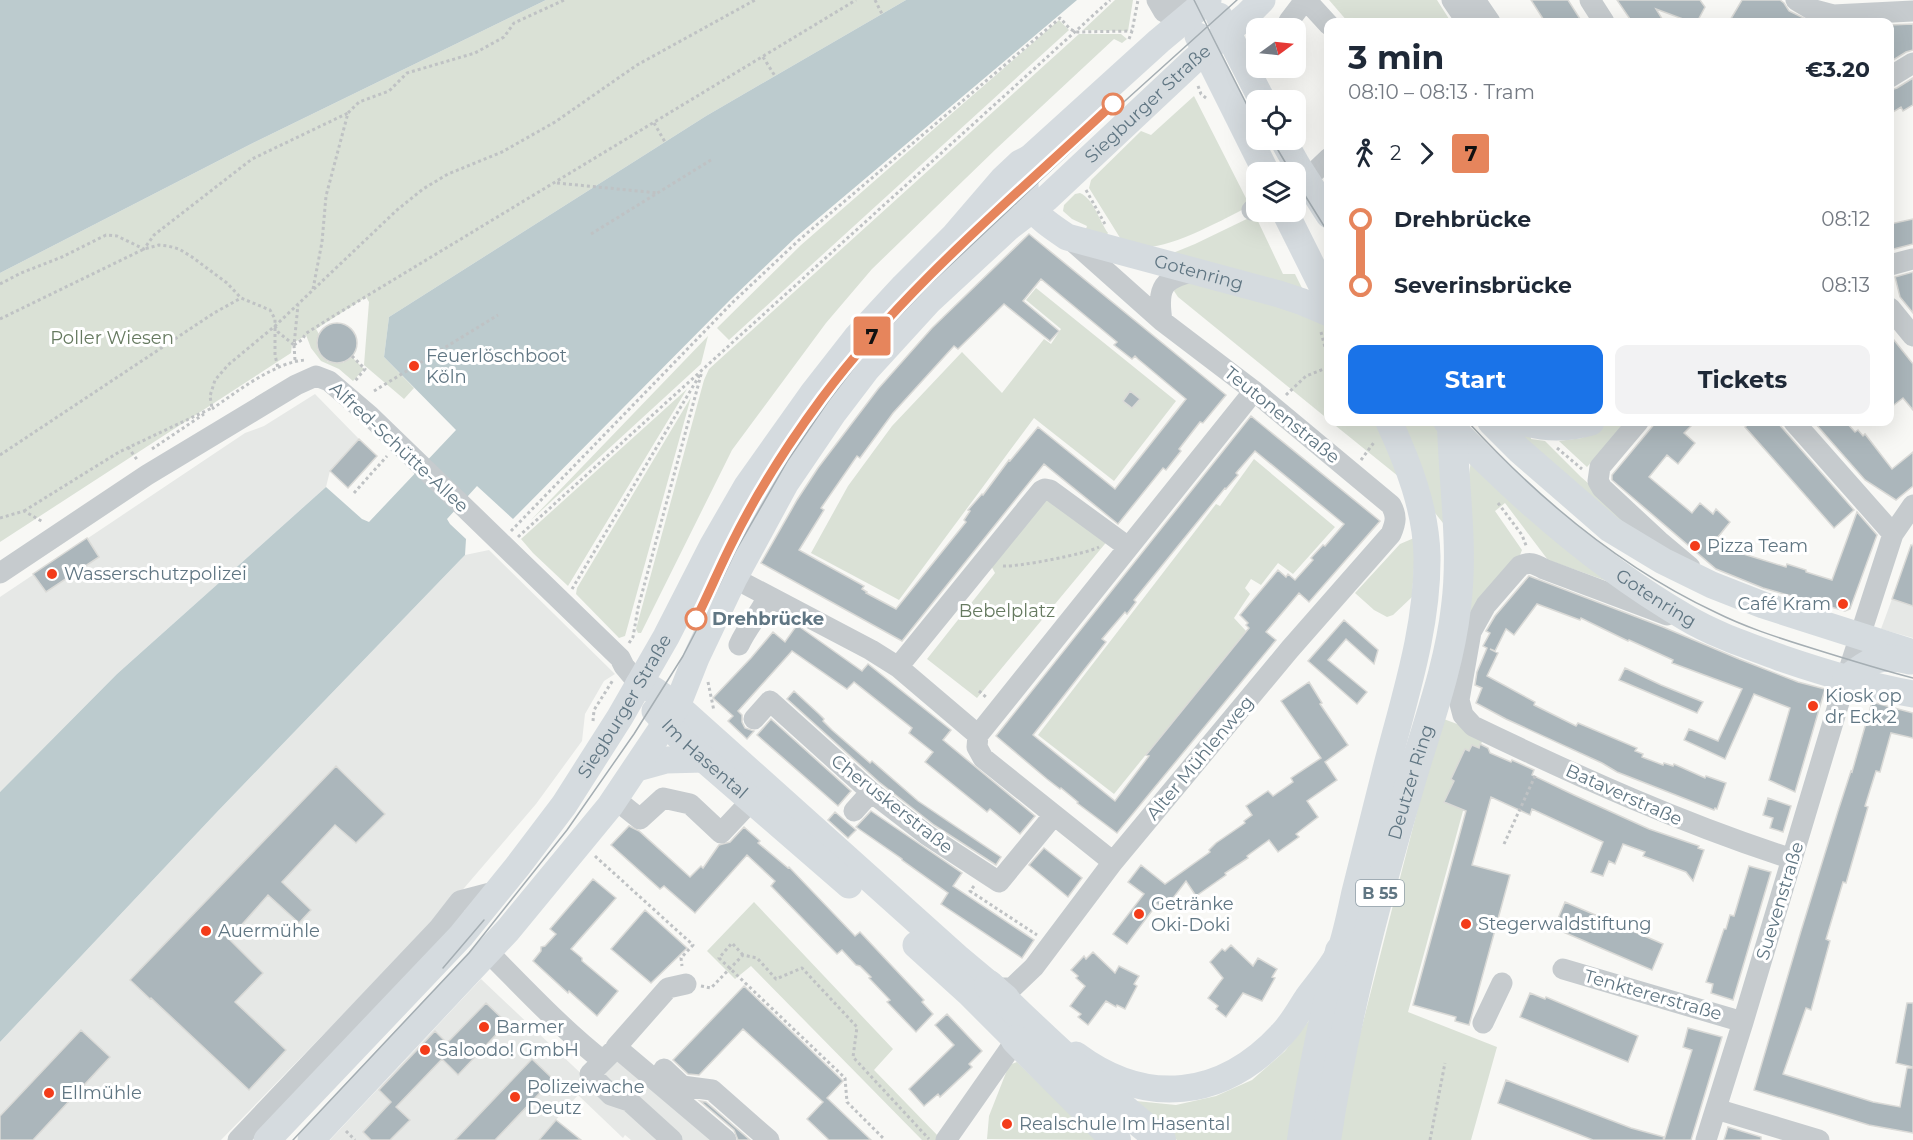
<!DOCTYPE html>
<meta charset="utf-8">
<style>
:root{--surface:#fff;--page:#f2f2f3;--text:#1f2937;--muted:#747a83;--accent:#1a73e8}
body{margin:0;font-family:Montserrat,sans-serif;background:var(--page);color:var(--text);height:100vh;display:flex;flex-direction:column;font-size:22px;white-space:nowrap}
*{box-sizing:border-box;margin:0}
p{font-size:20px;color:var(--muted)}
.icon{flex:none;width:33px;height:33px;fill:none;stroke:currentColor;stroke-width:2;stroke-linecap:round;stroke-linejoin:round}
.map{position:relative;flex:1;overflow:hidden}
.details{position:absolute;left:1324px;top:18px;width:570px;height:408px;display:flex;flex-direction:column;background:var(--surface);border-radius:12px;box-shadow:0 6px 24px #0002}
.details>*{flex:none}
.badge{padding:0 12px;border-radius:4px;font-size:21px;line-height:39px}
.needle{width:39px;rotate:75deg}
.controls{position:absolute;left:1246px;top:18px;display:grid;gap:12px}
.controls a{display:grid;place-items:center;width:60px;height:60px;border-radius:12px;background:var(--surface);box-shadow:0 6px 24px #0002;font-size:30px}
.map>.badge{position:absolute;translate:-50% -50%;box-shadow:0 0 0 3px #fff}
.legs{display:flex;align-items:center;gap:9px;height:66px;padding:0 24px;font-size:20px}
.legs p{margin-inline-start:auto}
.overview{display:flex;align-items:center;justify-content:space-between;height:102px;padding:0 24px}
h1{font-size:33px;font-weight:700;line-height:45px}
.action{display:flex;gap:12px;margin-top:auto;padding:12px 24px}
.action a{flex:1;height:69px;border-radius:12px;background:var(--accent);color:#fff;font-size:24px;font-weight:700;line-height:69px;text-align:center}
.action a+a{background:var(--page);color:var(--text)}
ul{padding:0 24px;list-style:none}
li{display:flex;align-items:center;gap:21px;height:66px;font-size:22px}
li i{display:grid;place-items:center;width:9px;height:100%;margin:0 8px;background:currentColor}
li i::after{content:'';width:15px;height:15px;margin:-8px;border:4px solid;border-radius:50%;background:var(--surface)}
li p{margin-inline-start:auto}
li:first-child i{background:linear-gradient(#0000 50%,currentColor 0)}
li:last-child i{background:linear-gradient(currentColor 50%,#0000 0)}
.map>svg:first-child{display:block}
</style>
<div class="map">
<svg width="1913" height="1140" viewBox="0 0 1913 1140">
<rect width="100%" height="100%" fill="#f8f8f5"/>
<path fill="#e6e8e6" d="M315 394 359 439 330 471 326 487 117 674 0 792V597L245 433 264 426Z
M1913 542V638L1881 629Z
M489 550 615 674 604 681 585 714 582 741 536 804 459 894 418 937 221 1140H0V1042L217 812 465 555Z
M481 979 590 1082 617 1054 718 1140H631L625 1135 623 1138 578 1095 538 1140H330Z"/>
<path fill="#dae1d6" d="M546 0H906L706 116 389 317 384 357 414 388 404 399 364 365 369 302 366 297 316 329 319 334 317 349 328 362 343 363 351 356 364 369 353 381 339 369 321 361 311 348 306 335 292 344 291 353 0 542V273L249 145Z
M1115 0H1133L1128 31 1083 30Z
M1329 0H1437L1451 22H1348Z
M1059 20 1069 30 729 340 717 328 801 245Z
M1079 34H1121L1127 39 1122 43 1114 39 996 149 872 269 826 323 732 450 641 633H638L636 629 704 380 709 369Z
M1194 96 1250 206C1226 218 1170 249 1144 247 1137 246 1129 243 1122 241L1089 188 1091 180 1141 131 1151 135Z
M1080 193C1094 199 1099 221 1108 233L1105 237 1085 232 1087 226 1072 219 1063 211 1064 205 1075 194Z
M1255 215 1283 274H1295L1304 292 1168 255 1195 244Z
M1179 281 1236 289 1329 325V420L1178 297 1174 291Z
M1036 288 1176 401 1114 481 1034 418 899 600 811 553 848 486 892 426 962 352 1002 393 1044 339 1051 344 1061 329 1026 300Z
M708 336 701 364 531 520Z
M687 389 568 586 533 553 521 539Z
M691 397 625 636 619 638 576 594 577 588Z
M1331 422H1433L1446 435 1451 533 1419 493Z
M1610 422H1627L1587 467 1559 441 1582 438Z
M1530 432 1531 439 1545 441 1581 477 1669 553 1636 537 1514 434Z
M1254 459 1335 527 1293 574 1278 563 1261 585 1251 579 1245 588 1250 594 1234 618 1246 631 1114 794 1038 735 1216 504 1220 506Z
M1471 460 1621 586 1548 560 1505 503 1495 511 1522 550 1520 555 1470 621 1468 482Z
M1042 495 1109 539 977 698 927 659 995 573 989 562Z
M1414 538 1415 552 1412 597 1393 615 1387 617 1374 610 1355 593 1400 544Z
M1441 718 1484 734 1408 1012 1497 1047 1471 1140H1339L1350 1073Z
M754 902 893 1049 874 1070 940 1138 938 1140H922L751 966 735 979 707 951Z
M1315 1013 1291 1140H1177L1126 1100 1176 1105 1216 1096 1252 1080 1285 1051Z
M1017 1062 1097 1140 987 1139 989 1116 1009 1065Z"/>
<path fill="#bccbce" d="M0 0H546L249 145 0 273Z
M906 0H1077L796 237 731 299 513 519 477 486 447 519 450 524 466 539 465 555 217 812 0 1042V792L117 674 326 487 362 519 369 522 456 430 384 357 389 317 706 116Z"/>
<path fill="#abb6bb" stroke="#dadad7" stroke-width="1.5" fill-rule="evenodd" d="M1531 0H1568L1582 22H1545Z
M1617 0H1700L1705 7 1697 22H1691L1656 9 1664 22H1632Z
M1742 0H1780L1784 3 1789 11 1812 22H1729Z
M1913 24V50L1906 52 1890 62V25Z
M1913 78V105L1903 111 1901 107 1890 114V90L1897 88Z
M1913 219V244L1890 250V224Z
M1029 234 1226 395 1203 423 1200 422 1179 449 1181 451 1166 470 1163 468 1118 524 1044 464 902 641 761 563 797 500 818 468 878 389 932 328ZM1041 279 1117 342 1114 345 1132 359 1135 356 1138 359 1186 399 1115 489 1038 427 1010 461 1009 460 983 495 982 494 968 510 970 511 964 520 966 522 896 609 866 593 867 592 862 589 864 586 799 550 824 510 821 508 857 456 860 458 893 413 954 346 958 349 1004 304 1050 341 1059 331 1023 301Z
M1913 272V313L1900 297 1895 277Z
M317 343a20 20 0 1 1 40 0a20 20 0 1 1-40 0Z
M1890 335 1913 364V410L1903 398 1890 408Z
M1130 391 1140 399 1132 408 1123 401Z
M1251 416 1380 521 1309 602 1299 593 1266 632 1276 640 1117 833 1077 803 1078 802 1061 788 1060 789 1047 779 996 736ZM1255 451 1344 524 1325 546 1323 545 1311 558 1313 560 1295 580 1288 574 1286 577 1278 570 1240 615 1248 623 1246 625 1249 628 1146 755 1149 756 1115 801 1033 735 1106 642 1102 639 1125 612 1127 614 1136 602 1134 600 1225 488 1226 489 1238 475 1236 473Z
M1656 422H1695L1684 433 1695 443 1678 464 1667 455 1649 477 1692 513 1700 503 1713 514 1716 509 1730 522 1718 537 1737 552 1786 567 1787 564 1806 570V572L1832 580 1857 512 1877 535 1850 609 1845 611 1763 588 1716 569 1612 480V475Z
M1751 422H1777L1854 510 1834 528 1745 427Z
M1814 422H1846L1855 432 1858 430 1863 436 1865 434 1892 469 1913 452V486L1896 500 1865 480Z
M359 439 377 456 348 488 330 471Z
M87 538 99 557 46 592 33 574Z
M1911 545 1913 546V606L1892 599Z
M1529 576 1663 627 1739 659 1798 682 1825 689 1795 792 1769 780 1790 708 1754 694 1725 759 1684 740 1689 729 1718 741 1742 689 1672 663 1673 660 1629 640 1628 641 1581 618 1580 620 1537 604 1514 635 1506 629 1495 651 1490 649 1498 653 1487 676 1535 702 1534 705 1576 726 1578 723 1637 748 1635 751 1643 754 1642 757 1663 765 1664 763 1673 766 1674 764 1705 778 1706 776 1726 783 1717 809 1715 808 1714 810 1617 772 1602 763 1506 719 1476 703 1482 688 1475 685 1477 672 1487 648 1483 646 1490 633 1486 631 1495 616Z
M1344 620 1378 650 1374 664 1346 639 1328 660 1367 692 1357 704 1308 661Z
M797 625 862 671 868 664 951 730 943 740 1035 816 1020 834 990 809 987 812 925 762 933 752 909 733 912 728 854 682 847 689 792 651 738 711 742 715V722L745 728 754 731 747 739 728 721 733 716 713 698 751 658 773 632 785 642Z
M1625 668 1661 685 1703 702 1697 713 1619 680Z
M1309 682 1322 703 1320 704 1348 745 1325 762 1337 780 1307 801 1318 817 1296 834 1299 837 1278 852 1269 840 1247 856 1248 858 1225 873 1226 875 1196 896 1186 881 1164 910 1157 904 1127 944 1113 934 1144 894 1128 882 1141 865 1165 884 1210 852 1209 850 1216 843 1245 823 1244 821 1252 815 1246 806 1268 791 1273 796 1293 782 1291 778 1321 758 1281 701Z
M794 691 819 714 824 719 823 721 832 730 870 763 872 761 918 801 1001 857 996 865 934 825 879 782 787 699Z
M1872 702 1913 713V738L1891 733 1880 772 1876 771 1865 806 1868 807 1846 883 1843 882 1826 939 1830 941 1811 1010 1806 1008 1783 1074 1873 1102 1900 1107 1907 1068H1913V1133L1869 1125 1754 1090 1801 931 1839 808 1851 771 1852 772Z
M771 719 851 791 838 806 757 735Z
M1480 744 1488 748 1490 753 1511 762 1512 760 1534 770 1532 775 1574 795 1649 829 1699 846 1698 848 1704 850 1693 881 1686 872 1643 856 1645 852 1623 844 1615 864 1609 861 1603 876 1591 872 1603 842 1532 809 1530 815 1491 797 1472 865 1510 875 1469 1025 1455 1021 1456 1017 1413 1005 1466 811 1444 802 1454 781 1451 779 1465 749 1469 751 1472 745 1479 748Z
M336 766 385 814 356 843 335 825 282 882 311 910 299 923 268 895 229 939 263 973 235 1002 286 1050 249 1090 151 998 150 999 130 980Z
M1768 798 1791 806 1783 832 1770 828 1773 818 1763 815Z
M871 811 962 873 953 886 1034 940 1022 958 941 904 948 893 902 860V859L856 827Z
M835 812 856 830 848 838 828 820Z
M629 826 639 831 690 877 701 866 703 868 719 845 730 842 744 827 760 841 758 843 788 868 789 867 855 936 860 932 924 1000 922 1002 933 1014 916 1032 887 1002 890 1000 869 978 871 977 860 966 856 965 842 950 837 954 771 886 775 881 747 855 695 913 664 886 660 889 611 845Z
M1044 848 1082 878 1068 897 1029 865Z
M1749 866 1771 872 1733 1000 1711 993 1713 984 1706 982 1724 929H1726L1730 915 1734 916Z
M593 879 616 898 571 949 582 958V961L618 991 597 1016 569 991 568 993 533 961 541 951V947L545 946 556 934 550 929Z
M1565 902 1663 944 1652 970 1554 928Z
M645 910 687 948 651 983 611 949Z
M1231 945 1253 966 1258 958 1277 969 1272 977 1275 978 1262 1001 1243 993 1226 1017 1216 1009 1218 1006 1208 998 1223 978 1210 962 1222 949 1225 951Z
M1093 952 1115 973 1119 966 1139 976 1134 984 1137 986 1125 1009 1117 1005 1116 1007 1106 1001 1088 1025 1078 1017 1081 1014 1070 1006 1085 986 1076 978 1078 976 1071 970 1084 956 1086 959Z
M744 986 843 1081 827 1098 871 1140H829L807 1119 823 1102 743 1029 699 1075 688 1074 673 1060Z
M1530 993 1545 999 1546 997 1638 1036 1628 1062 1520 1017Z
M486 1003 507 1023 458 1075 442 1059 396 1107 410 1120 390 1140H371L363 1132 391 1102 379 1090 435 1031 447 1043Z
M1907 1003H1913V1067L1896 1063Z
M947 1014 982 1051 969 1064 972 1067 940 1097 938 1094 924 1106 909 1089 954 1045 935 1025Z
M1688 1028 1722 1037 1691 1140H1664L1692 1050 1683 1047Z
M81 1030 110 1057 33 1140H0V1116Z
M532 1059 553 1079 495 1140H455Z
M1506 1080 1631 1128 1664 1137 1663 1140H1593L1498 1103Z
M700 1101 706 1102 750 1140H738L734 1130Z
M556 1120 581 1140H539Z
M1728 1127 1761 1137V1140H1724Z"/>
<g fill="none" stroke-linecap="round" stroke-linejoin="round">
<path stroke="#bfc2c4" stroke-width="3" stroke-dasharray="3 3" stroke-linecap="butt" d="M875 0 882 14
M1129 39 1132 31 1138 0
M763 57 775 76
M1198 86 1201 94 1206 98
M654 123 665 142
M557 183 658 193
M1086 190 1106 226
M591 234 711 160
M0 284 21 273 62 257 106 235 117 236 144 249 154 235 252 159 348 113
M313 289 322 242 326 196 348 113 359 102 389 91 407 73 475 53 504 37 514 23 564 0
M0 319 144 249 159 245 168 246 179 249 192 257 227 283 241 298 270 310 275 319V326L278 332 294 345
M275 328V355L278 368
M1321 332 1329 362
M294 345 303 339 305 334 332 317 856 0
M352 356 365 369 355 381
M295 360 294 345 298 305
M374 391 498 315
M1286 395 1306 376 1329 367
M212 409C236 392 277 361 306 360
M128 447 138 461
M1557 448 1582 469
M152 449 204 414
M0 455 214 313 241 298
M1361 460 1375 441
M354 493 387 456
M1498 503 1522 535 1527 548
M24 511 119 452 212 408 210 396 215 380 228 365 275 326 397 210 423 189 448 174 502 152 555 122 637 65 755 0
M0 518 24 511 43 522
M511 531 733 302 799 240 1060 18 1070 29 1076 32 1132 31
M518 537 1110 0
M1003 566C1018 567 1086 554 1099 547
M572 589 701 373
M629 643 633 637 638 608 702 371
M708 682 714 711
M979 691 987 698
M593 721 594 710 613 680
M1504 844 1536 774
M595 856 693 945 681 958 682 966
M974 886 970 891 1037 935
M743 955 732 943 719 958 845 1078 847 1102 885 1140
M701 986 711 988 743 955 757 958 776 979 802 968 857 1027 853 1057 929 1139
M346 1131 355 1140
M1430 1140 1445 1063"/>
<path stroke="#c6cbce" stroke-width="21" d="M1157 0 1164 12 1179 0
M1306 0 1329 25
M1452 0 1467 22
M1475 0 1490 22
M1590 0 1604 22
M1796 0 1811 9 1833 15 1913 11
M1289 21 1305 0
M1890 77 1913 63
M1296 186 1305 181 1329 158
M1252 210 1257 208
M1890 265 1913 259
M1890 308 1913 336
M1162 321C1157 287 1162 278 1197 271
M1638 422 1600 467 1598 481 1602 488 1659 541 1690 567
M1794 422 1893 534
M0 573 147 475 296 385 316 376 329 381 370 416 620 658 624 666 639 684
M734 578 871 650 898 667 978 735
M1667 615 1544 569C1535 564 1530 561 1520 566L1486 605 1471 632 1459 700 1463 715 1473 726C1579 777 1681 823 1792 859
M739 645C747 627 760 614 768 596
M898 667 1041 491 1045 489 1050 490 1128 547
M754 719 770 701 871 792 927 835 999 882 1054 815
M978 735 1254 391
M978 735 977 747 983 758 1113 862
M615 799 640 819 663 798 690 804 721 833 752 800
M854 811 871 792
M488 952C525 989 562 1029 603 1061
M1563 969 1743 1022
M686 984 668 988 616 1047 726 1140
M994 988H1012L1034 967 1113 862 1290 649 1391 534C1396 522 1397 516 1391 505L1254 391 1162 321 1070 239
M1483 1023 1502 983
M612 1052 590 1074 611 1095 629 1101 672 1140
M664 1069 682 1086 712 1090 769 1140
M1716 1109 1819 1140
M238 1140 439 928 460 901 498 891
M946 1140 1016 1040
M1706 1140 1743 1022 1846 679 1893 534 1913 505"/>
<g stroke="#d5dbdf" stroke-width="27">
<path d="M1219 16 1262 100"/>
<path d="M1198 36 1266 172"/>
<path d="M1283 140 1297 165 1329 215"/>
<path id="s1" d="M1030 158C1015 201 1034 215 1067 237L1279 294 1303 302 1329 313"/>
<path d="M1285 212 1329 300"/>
<path id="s2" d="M1447 422C1515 493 1599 567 1685 617 1715 635 1749 646 1781 658 1825 673 1868 686 1913 694"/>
<path d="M1491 422 1519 450 1610 529 1663 561 1712 585 1763 605 1913 653"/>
<path d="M1523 422C1546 429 1567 429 1591 422"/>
<path d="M1846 679C1871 660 1878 654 1910 661"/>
<path d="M639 684 654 690 677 706 957 957 1006 998"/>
<path id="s3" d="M655 711 685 743 849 885"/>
<path d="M637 768 666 760 704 759"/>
<path d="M916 945 969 993 1016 1040"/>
<path d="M1076 1055C1146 1107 1222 1099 1282 1034 1292 1024 1300 1009 1308 997 1317 985 1336 962 1341 949 1347 931 1351 910 1355 892 1365 852 1375 813 1385 773 1403 702 1428 629 1427 556 1426 509 1408 463 1389 422"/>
<path id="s4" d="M267 1140 461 936 517 867 564 805 620 717 666 637 713 545 747 486 813 393 856 338 904 286 954 236 1003 179 1020 163 1030 158 1159 41 1208 0"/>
<path id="s5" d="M311 1140 508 930 610 806 677 706 696 658 734 578 785 484 834 412 866 370 930 300 1009 227 1047 198 1192 62 1247 15 1262 0"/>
</g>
<g stroke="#d5dbdf" stroke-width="30">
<path d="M989 985C1044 1039 1100 1091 1161 1140"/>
<path d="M1016 1040 1116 1140"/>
<path d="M1302 1140C1311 1076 1325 1014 1340 951"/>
<path id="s6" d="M1326 1140C1344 1021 1375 903 1409 787 1426 728 1449 669 1456 607 1464 545 1453 483 1452 422"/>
</g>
<path stroke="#a5aeb3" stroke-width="1.5" d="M1194 0 1257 125
M1272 140 1291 172
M1296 181 1329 234
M1468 422C1538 498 1621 568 1715 612 1745 627 1776 637 1808 647 1843 658 1878 669 1913 678
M443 968 484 920
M293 1140 469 953 567 830 634 734 683 656 712 600 735 552 788 460 829 400 869 348 930 284 1116 109 1237 0"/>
</g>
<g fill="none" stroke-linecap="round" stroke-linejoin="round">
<defs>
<path id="line-1" d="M696 619C708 595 719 569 731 545 756 494 788 444 822 398 905 287 1013 198 1113 104"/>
</defs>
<use href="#line-1" stroke="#fff" stroke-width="14"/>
<use href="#line-1" stroke="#e6855c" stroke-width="9"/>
</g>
<g fill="#fff" stroke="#e6855c" stroke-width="3">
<circle cx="1113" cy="104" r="10"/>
<circle cx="696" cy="619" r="10"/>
</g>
<g fill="#f33c1a" stroke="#fff" stroke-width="2">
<circle cx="414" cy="366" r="6"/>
<circle cx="1695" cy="546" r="6"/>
<circle cx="52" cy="574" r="6"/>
<circle cx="1843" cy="604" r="6"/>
<circle cx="1813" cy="706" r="6"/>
<circle cx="1139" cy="914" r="6"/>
<circle cx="1466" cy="924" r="6"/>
<circle cx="206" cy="931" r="6"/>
<circle cx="484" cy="1027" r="6"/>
<circle cx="425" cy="1050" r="6"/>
<circle cx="49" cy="1093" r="6"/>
<circle cx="515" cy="1097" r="6"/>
<circle cx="1007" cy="1124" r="6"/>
</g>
<g text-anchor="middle" stroke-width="6" stroke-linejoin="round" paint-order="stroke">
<rect fill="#fff" stroke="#909fa8" stroke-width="1.5" x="1356" y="880" width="48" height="26" rx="4.5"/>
<g font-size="16" font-weight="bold" fill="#607683">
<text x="1380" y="899">B 55</text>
</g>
<g font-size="18" fill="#607683" stroke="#fff">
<text dy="6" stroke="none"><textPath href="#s5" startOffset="1344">Siegburger Straße</textPath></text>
<text dy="6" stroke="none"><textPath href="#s1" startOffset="234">Gotenring</textPath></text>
<text transform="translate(1282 415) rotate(39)" y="6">Teutonenstraße</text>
<text transform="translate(399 447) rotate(43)" y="6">Alfred-Schütte-Allee</text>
<text dy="6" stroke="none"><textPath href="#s2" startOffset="274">Gotenring</textPath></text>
<text dy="6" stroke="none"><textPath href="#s4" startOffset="564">Siegburger Straße</textPath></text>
<text dy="6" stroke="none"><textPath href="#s3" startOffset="69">Im Hasental</textPath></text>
<text transform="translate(1200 758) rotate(-50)" y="6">Alter Mühlenweg</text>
<text dy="6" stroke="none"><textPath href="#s6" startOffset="368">Deutzer Ring</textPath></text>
<text transform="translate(1624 795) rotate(24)" y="6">Bataverstraße</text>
<text transform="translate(892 804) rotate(38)" y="6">Cheruskerstraße</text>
<text transform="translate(1780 901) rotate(-73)" y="6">Suevenstraße</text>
<text transform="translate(1653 995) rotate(16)" y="6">Tenktererstraße</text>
</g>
<g font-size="18" fill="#667a60" stroke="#fff">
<text x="112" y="344">Poller Wiesen</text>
<text x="1007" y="617">Bebelplatz</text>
</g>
<g font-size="18" fill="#607683" stroke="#fff" text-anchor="start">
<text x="426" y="362">Feuerlöschboot<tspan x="426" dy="21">Köln</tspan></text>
<text x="1707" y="552">Pizza Team</text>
<text x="64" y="580">Wasserschutzpolizei</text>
<text x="1831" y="610" text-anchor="end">Café Kram</text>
<text x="1825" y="702">Kiosk op<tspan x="1825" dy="21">dr Eck 2</tspan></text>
<text x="1151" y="910">Getränke<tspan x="1151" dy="21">Oki-Doki</tspan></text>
<text x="1478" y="930">Stegerwaldstiftung</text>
<text x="218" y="937">Auermühle</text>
<text x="496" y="1033">Barmer</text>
<text x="437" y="1056">Saloodo! GmbH</text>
<text x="527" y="1093">Polizeiwache<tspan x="527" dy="21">Deutz</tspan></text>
<text x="61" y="1099">Ellmühle</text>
<text x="1019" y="1130">Realschule Im Hasental</text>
</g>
<g font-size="18" font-weight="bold" fill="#607683" stroke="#fff" text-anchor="start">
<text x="712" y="625">Drehbrücke</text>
</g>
</g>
</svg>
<div class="controls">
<a><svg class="needle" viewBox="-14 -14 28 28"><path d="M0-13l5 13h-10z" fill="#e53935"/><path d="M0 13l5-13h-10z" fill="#747a83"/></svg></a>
<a><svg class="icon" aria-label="locate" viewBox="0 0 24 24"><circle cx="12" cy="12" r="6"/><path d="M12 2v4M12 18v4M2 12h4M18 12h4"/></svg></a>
<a><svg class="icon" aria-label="layers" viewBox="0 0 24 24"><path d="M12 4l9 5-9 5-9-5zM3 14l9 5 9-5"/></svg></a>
</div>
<b class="badge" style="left:872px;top:336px;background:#e6855c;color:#111">7</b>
<section class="details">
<div class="overview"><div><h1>3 min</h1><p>08:10 – 08:13 · Tram</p></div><b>€3.20</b></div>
<div class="legs"><svg class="icon" aria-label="walk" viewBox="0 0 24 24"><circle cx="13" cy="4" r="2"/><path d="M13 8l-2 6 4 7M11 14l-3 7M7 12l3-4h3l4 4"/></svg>2<svg class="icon" aria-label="forward" viewBox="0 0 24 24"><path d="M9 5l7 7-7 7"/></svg><b class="badge" style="background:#e6855c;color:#111">7</b></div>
<ul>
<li><i style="color:#e6855c"></i><b>Drehbrücke</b><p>08:12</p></li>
<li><i style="color:#e6855c"></i><b>Severinsbrücke</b><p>08:13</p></li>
</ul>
<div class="action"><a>Start</a><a>Tickets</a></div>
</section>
</div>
